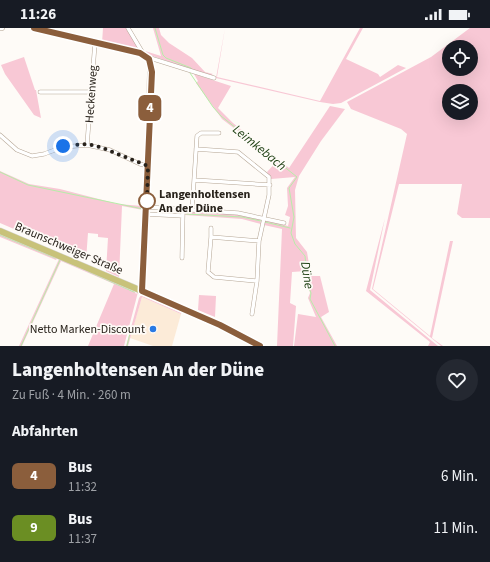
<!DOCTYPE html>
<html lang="de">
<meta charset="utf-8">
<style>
:root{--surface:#171b24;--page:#242831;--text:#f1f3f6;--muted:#9ea1a6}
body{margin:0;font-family:"Source Sans 3",sans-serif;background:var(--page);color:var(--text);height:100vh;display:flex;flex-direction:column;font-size:15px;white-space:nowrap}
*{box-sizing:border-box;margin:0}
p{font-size:13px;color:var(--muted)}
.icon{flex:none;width:22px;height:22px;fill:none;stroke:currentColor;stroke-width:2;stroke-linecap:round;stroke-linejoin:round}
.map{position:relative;height:318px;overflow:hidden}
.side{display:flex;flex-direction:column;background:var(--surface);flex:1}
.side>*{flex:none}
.badge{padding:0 8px;border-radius:6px;font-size:14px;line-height:26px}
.tools{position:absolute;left:442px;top:12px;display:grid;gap:8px}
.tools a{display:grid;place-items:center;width:36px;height:36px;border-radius:50%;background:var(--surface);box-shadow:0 4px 16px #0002;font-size:20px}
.you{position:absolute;width:20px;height:20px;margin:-10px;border:3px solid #fff;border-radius:50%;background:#1a73e8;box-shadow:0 0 0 6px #1a73e833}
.map>.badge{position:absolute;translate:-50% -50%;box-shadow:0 0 0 2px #fff}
h2{padding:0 12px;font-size:15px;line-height:36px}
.round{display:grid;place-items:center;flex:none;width:42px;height:42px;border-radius:21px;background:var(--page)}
.summary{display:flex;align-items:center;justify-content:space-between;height:68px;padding:0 12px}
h1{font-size:19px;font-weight:800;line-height:30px}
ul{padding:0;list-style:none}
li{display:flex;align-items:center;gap:12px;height:52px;padding:0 12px}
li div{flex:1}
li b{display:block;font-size:15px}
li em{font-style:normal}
li .badge{min-width:44px;font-weight:700;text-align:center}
.status{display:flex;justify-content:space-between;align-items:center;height:28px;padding:0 20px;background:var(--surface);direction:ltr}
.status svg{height:11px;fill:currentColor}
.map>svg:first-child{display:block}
</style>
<div class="status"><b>11:26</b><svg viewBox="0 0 49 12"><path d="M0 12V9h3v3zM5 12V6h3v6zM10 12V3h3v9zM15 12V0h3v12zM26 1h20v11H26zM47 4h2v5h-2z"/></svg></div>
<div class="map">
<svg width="490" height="318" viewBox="0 0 490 318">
<rect width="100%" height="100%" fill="#fefbf7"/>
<path fill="#fcebd8" d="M142 269 181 286 172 318H153L130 310Z"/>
<path fill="#f8c8d5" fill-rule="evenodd" d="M103 0H126L138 17 135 22 102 15Z
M153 0H159L161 7 169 15 192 30 205 44 213 46 210 48 147 26 145 23 161 28Z
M225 0 217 49 320 73 360 0H363L346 31 378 46 380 49 398 37 406 40 341 75 333 76 320 74 216 50Z
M470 0H490V190H462L457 186 462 156H399L373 261 430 308 450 213H453L432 310 443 318H441L372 261 407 106 401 101 351 81 347 74 431 29ZM449 19H471V41H449ZM449 63H471V85H449Z
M24 29 35 62H36L41 90 34 87 5 46 1 37Z
M194 46 231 58 218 80 233 95 289 140 330 78 345 81 321 113 299 148 295 162 296 210 307 224 311 248H320L329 284 321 289 337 318H294L298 286 316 289 308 270 310 265 306 243 292 244 290 275 296 278 293 318H277L282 201 264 197 266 192 288 198 290 189 285 187 288 178 287 160 295 149 271 151 267 144 277 133 222 91 196 55 198 53Z
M0 143 29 156 60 161 118 176 142 178 143 182 122 178 119 249 106 243 108 210 98 209V206L88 205 86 232 0 195Z
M186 183 234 186 260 191 261 196 242 191 185 187Z
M385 190 370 262 438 318H428L430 314 366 263Z
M0 205 58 229 56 232 0 209Z
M59 231 135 264 136 266 138 264 124 318H88L114 256 61 233 22 318H19Z
M142 266 182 283 181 286 142 269 128 318H126L139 270Z
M199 267 216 268 215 289 198 282Z"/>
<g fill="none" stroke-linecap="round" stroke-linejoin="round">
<path stroke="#b6eea8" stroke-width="1" d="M155 0 163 27 166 30 191 40 190 45 213 79 221 88 297 149 289 160 294 189 291 205 295 216 305 228 308 258 311 265 310 271 335 318
M0 144 28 157 143 181
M186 186 242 189 261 193
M265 194 290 200
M0 207 55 230
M89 244 134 264
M21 318 60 232
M127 318 131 301"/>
<defs>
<path id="minor" d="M128 0 144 27
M147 29 214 50
M40 64H91
M0 107 17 122 32 128 44 126 63 119 87 117 110 122 140 136 148 138
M87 117 95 15
M196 121 238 124 269 149V167L259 213 257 253 252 286
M194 152 270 157
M146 179 238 185 284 195
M192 182 197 108 201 105H219
M146 186 183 188
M211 209V200
M182 230 183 182
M257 253 214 249 208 244 211 209 259 213"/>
<path id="tertiary" d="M0 0H2
M34 0 140 25 147 29 150 34 148 138 141 263"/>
<path id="primary" d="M0 203 208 291 260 318"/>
</defs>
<use href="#minor" stroke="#b5a695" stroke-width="4.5"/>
<use href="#tertiary" stroke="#b5a695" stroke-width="5.5"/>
<use href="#primary" stroke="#d8d7d6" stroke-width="7"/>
<use href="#minor" stroke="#fff" stroke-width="3.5"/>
<use href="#tertiary" stroke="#fff" stroke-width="4.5"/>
<use href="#primary" stroke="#c8c27a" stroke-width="6"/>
</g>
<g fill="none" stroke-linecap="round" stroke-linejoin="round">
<defs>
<path id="line" d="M34 0 140 25 149 31 152 44 142 263 220 297 260 318"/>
</defs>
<use href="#line" stroke="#fff" stroke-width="9"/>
<use href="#line" stroke="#8b5e3c" stroke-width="6"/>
<path stroke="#28221b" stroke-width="4" stroke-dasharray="0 7.2" d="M63 118 88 116 100 119 148 138 147 173"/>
</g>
<circle fill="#fff" stroke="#8b5e3c" stroke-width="2" cx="147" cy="173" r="8"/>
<circle fill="#2879e4" stroke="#fefbf7" stroke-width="1.5" cx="153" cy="301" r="4"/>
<g text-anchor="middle" stroke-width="3.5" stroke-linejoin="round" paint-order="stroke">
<g font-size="12" fill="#28221b" stroke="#fefbf7">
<text transform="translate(91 66) rotate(-86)" y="4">Heckenweg</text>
<text transform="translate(69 220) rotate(23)" y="4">Braunschweiger Straße</text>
</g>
<g font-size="12" font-weight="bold" fill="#28221b" stroke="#fefbf7" text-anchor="start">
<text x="159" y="170">Langenholtensen<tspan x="159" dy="14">An der Düne</tspan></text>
</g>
<g font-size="12" fill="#28221b" stroke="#fefbf7" text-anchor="end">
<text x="145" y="305">Netto Marken-Discount</text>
</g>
<g font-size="13" font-style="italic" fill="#173a0c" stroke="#fefbf7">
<text transform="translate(260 119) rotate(39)" y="5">Leimkebach</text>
<text transform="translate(308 247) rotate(81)" y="5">Düne</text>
</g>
</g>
</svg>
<div class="tools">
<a><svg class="icon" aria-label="locate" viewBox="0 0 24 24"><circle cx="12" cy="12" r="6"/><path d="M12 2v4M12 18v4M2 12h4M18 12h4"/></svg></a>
<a><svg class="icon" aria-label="layers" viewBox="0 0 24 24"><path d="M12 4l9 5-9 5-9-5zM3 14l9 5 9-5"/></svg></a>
</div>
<div class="you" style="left:63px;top:118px"></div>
<b class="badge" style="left:150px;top:80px;background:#8b5e3c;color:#fff">4</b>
</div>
<section class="side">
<div class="summary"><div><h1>Langenholtensen An der Düne</h1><p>Zu Fuß · 4 Min. · 260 m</p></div><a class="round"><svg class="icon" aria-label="heart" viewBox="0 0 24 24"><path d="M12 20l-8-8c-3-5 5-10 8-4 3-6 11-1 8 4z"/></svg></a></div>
<h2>Abfahrten</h2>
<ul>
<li><span class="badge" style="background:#8b5e3c;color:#fff">4</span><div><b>Bus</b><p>11:32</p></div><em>6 Min.</em></li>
<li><span class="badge" style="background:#6b8e23;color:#fff">9</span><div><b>Bus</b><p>11:37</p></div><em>11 Min.</em></li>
</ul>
</section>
